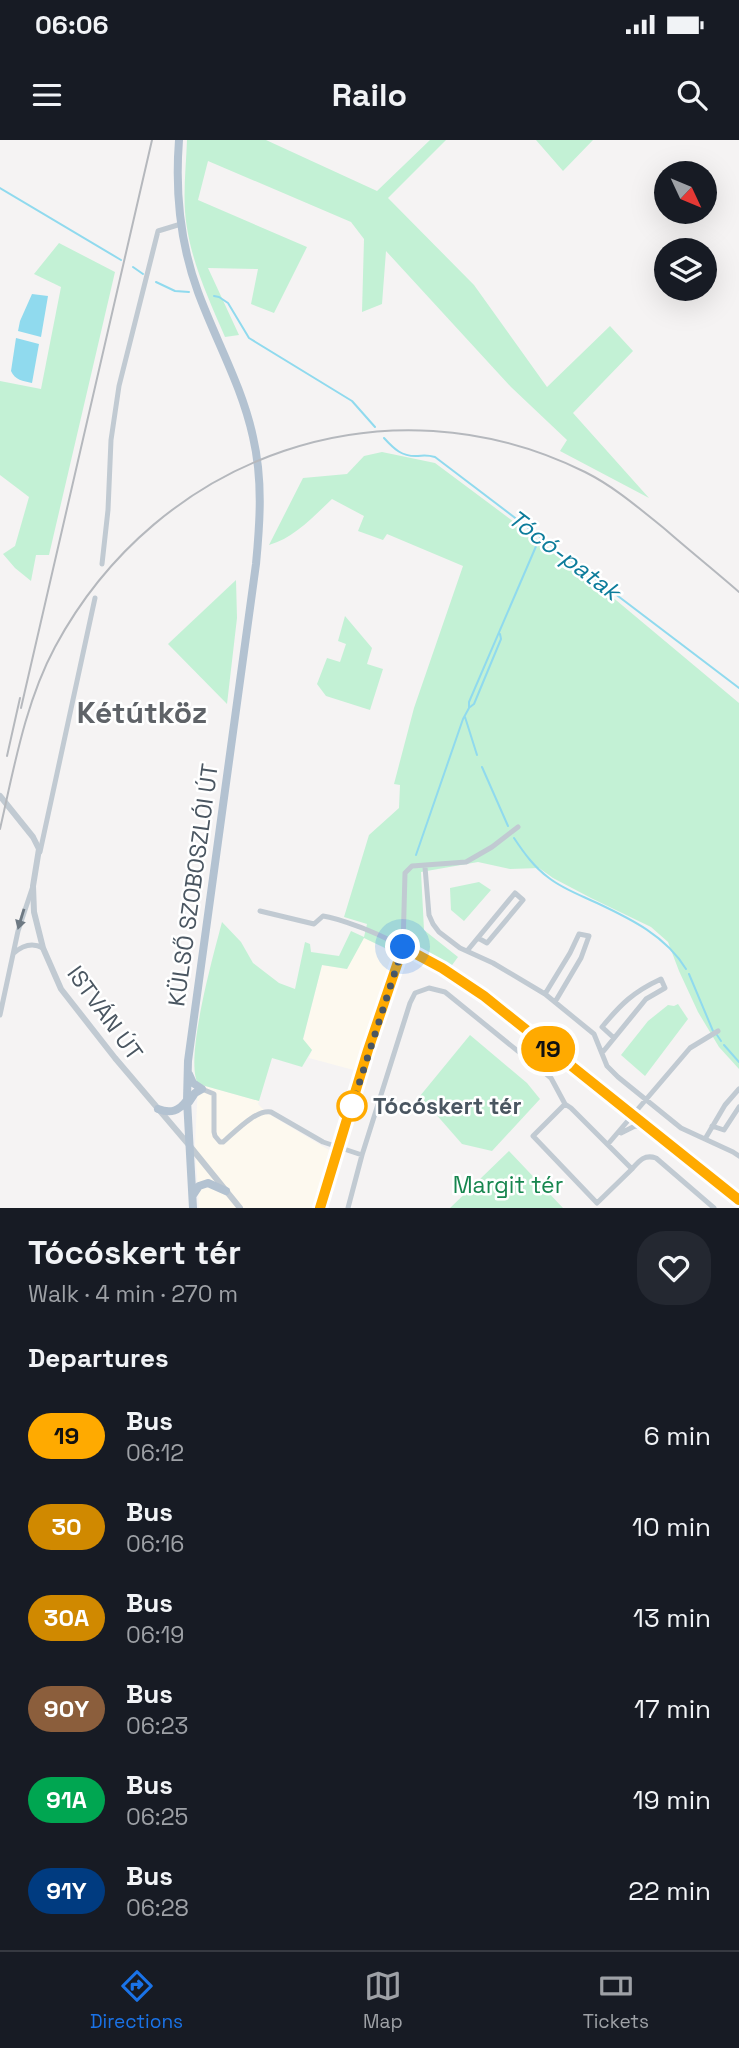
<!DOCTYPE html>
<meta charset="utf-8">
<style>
:root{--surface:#171b24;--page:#242831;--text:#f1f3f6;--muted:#9ea1a6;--line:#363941;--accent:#1a73e8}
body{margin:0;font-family:"Space Grotesk",sans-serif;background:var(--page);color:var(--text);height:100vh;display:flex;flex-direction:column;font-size:26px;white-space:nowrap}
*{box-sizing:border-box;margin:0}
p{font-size:23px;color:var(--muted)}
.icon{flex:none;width:38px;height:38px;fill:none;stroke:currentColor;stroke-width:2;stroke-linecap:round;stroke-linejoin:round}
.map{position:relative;height:1068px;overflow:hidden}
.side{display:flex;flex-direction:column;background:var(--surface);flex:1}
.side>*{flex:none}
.badge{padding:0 14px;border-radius:23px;font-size:24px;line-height:46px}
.needle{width:46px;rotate:134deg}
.controls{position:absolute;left:654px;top:21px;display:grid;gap:14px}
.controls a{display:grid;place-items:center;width:63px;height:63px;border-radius:50%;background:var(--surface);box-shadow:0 7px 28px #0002;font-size:35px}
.you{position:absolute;width:35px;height:35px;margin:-18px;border:5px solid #fff;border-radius:50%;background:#1a73e8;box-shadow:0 0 0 10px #1a73e833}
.map>.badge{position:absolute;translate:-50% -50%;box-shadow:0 0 0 4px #fff}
h2{padding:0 28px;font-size:26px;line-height:63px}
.round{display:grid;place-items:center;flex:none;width:74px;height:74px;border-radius:28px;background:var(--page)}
.head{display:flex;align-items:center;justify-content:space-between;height:119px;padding:0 28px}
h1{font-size:33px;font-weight:600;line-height:52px}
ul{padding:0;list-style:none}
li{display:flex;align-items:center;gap:21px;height:91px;padding:0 28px}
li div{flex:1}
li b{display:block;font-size:26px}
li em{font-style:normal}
li .badge{min-width:77px;font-weight:700;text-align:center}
.status{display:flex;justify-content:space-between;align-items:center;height:49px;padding:0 35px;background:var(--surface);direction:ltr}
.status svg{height:19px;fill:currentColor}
header{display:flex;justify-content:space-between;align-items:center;height:91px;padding:0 28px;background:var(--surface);font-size:32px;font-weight:600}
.menu{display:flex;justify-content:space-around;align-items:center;height:98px;border-top:2px solid var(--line);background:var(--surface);font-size:19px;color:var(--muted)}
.menu a{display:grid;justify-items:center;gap:4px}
.menu .current{color:var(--accent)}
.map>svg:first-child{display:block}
</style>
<div class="status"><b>06:06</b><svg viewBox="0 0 49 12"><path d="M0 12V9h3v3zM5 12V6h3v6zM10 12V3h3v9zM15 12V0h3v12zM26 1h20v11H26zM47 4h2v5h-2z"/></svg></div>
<header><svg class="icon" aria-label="menu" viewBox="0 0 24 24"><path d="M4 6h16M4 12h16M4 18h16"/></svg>Railo<svg class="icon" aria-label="search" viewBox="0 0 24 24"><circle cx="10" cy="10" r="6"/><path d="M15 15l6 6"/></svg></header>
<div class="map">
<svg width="739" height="1068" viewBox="0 0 739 1068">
<rect width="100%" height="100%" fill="#f5f3f3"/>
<path fill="#fdf9ef" d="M363 797 395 814 361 932 309 918 312 910 303 900 322 825 347 829Z
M198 944 259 961 258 964 267 973 334 1013 315 1068H199L195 1005Z"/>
<path fill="#c3f1d5" d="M187 0H266L377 51 430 0H446L388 58 474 145 547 247 610 186 633 211 573 273 649 358 560 311 567 300 511 247 386 111 382 164 362 172 364 99 351 82 208 21 198 60 307 107 274 173 251 164 258 129 208 128 239 195 225 197C210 162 193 126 187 88 182 59 186 29 187 0Z
M536 0H593L563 31Z
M59 103 115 132 49 415H36L31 441 15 428 3 414 15 406 29 357 0 335V241L41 249 61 147 34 134Z
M382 312 435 323 592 440 739 563V929L719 907 698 872 679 831 668 802 651 787 591 758 553 738 539 728 510 729 478 722 421 732 424 790 458 817 444 836 364 798 347 829 322 825 303 899 312 910 302 927 272 918 259 961 198 944C184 919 214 813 222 782L241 802 253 823 279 843 295 849 305 802 310 804 311 812 339 816 351 791 364 797 367 784 344 777 369 695 399 668 400 645 394 644 414 568 463 426 387 394 383 400 358 391 364 376 332 359C313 377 294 398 269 405L303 338 347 334 364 316Z
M236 440 237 478 227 564 168 504Z
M345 476 372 508 367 524 383 529 370 570 326 556 317 544 327 518 340 522 346 504 338 501Z
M479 742 491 750 464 781 451 770 450 748Z
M678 864 688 879 645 936 621 915 648 881 668 865 674 866Z
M470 895 527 943 540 959 492 1011 462 1004 420 956Z
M509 1011 563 1068H450Z"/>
<path fill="#90daee" d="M32 154 48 156 41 197 18 191 20 181Z
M16 198 39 204 32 243C23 241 15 240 11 231Z"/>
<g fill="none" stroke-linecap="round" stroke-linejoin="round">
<path stroke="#90daee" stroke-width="2" d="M0 48 121 120
M133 127 143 134
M156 142 175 151 189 152
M214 156 219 157 228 163 249 198 352 261 375 287
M384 298C394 309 402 317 418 316 425 315 428 315 435 317L739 548
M470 567 474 564 501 499 500 494
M465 577 477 615
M482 627 508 686
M514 698C524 713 534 727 549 738 563 749 580 755 597 763 631 779 666 796 686 829
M416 715 463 579 469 568V562L537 404
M689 834 713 891
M717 895 721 901
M724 905 739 922"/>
<path stroke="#c1cad2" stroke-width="5" d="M102 424 108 370 111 300 119 246 158 91 181 84
M40 712 95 458
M425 727 429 775 433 784 439 792 460 808 493 823 545 854 594 894 607 926 618 937 681 988 733 1012 739 1016
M260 771 314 784 323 776C337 778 351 784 365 789 407 806 446 830 484 856L739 1060
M467 811 515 753 523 760 487 803 478 798
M14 813C23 805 32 802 43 808
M545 854 570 813 579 794 589 796 581 818 555 862
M0 875 18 791 33 746
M602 913 646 859 665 848 661 839C633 852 621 864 602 887L614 898
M202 949 214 954V992L215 996 220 1002H223C235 992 256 969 271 972L323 1002 362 1015
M565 964 533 996 597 1063 632 1029
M712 986 724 990 739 967
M621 993 635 986 645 987
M705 999 725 965 739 949
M608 1004 690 908 718 891
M320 1068 373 895 403 807 405 733 412 726 466 722 492 707 518 687
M348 1068 362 1015 410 863 415 853 429 848 445 852 551 938 565 964 571 968 632 1029C639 1021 644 1014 656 1018L714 1068"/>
<path stroke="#c1cad2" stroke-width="6" d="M0 656 33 697 39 709 33 746 34 772 43 808 61 849 115 918 189 1005 240 1068"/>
<path stroke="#b3c2d1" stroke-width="8" d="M179 0C175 52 180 103 198 152 216 201 242 246 253 297 263 340 260 382 256 424L188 921 187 960 193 1068
M189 962 195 953 202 949 193 943 189 934
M158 969C171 974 179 971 187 960
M193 1055 199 1046 208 1043 226 1051"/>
<path stroke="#b5b8bd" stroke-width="2" d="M21 568 152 0
M7 616 20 558
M0 689C14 628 25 563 55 507 158 315 387 234 585 332 615 347 640 369 666 390 690 411 715 431 739 452"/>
</g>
<defs><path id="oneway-solid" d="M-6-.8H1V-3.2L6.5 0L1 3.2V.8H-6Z" transform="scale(1.75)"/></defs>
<use fill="#6e7983" href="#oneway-solid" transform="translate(21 779) rotate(107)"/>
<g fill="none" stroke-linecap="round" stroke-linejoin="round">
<defs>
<path id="line" d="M320 1068 368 910 403 807 442 828 484 856 739 1060"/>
</defs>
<use href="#line" stroke="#fff" stroke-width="16"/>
<use href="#line" stroke="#fa0" stroke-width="10"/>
<path stroke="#4a5661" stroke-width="7" stroke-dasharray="0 12.6" d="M352 966 350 972 403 807"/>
</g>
<circle fill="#fff" stroke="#fa0" stroke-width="3.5" cx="352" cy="966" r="14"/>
<g text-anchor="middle" stroke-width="5" stroke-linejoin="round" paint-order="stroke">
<g font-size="23" fill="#4a5661" stroke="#fff">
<text transform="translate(193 745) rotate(-82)" y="8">KÜLSŐ SZOBOSZLÓI ÚT</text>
<text transform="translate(105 873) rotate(54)" y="8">ISTVÁN ÚT</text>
</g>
<g font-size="23" font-weight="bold" fill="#4a5661" stroke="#fff" text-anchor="start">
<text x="373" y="974">Tócóskert tér</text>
</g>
<g font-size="23" fill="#17864f" stroke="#fff">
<text x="508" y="1053">Margit tér</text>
</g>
<g font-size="24" font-style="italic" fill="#0c7c9b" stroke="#fff">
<text transform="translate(564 415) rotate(37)" y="8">Tócó-patak</text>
</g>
<g font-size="30" font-weight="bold" fill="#5f6368" stroke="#fff">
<text x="142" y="583">Kétútköz</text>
</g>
</g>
</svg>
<div class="controls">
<a><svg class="needle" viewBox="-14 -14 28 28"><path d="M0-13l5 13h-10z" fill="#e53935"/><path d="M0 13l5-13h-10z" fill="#9ea1a6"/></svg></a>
<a><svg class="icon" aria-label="layers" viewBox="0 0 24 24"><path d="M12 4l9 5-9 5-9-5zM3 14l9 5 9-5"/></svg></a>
</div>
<div class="you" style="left:403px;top:807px"></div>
<b class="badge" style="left:548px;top:909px;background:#fa0;color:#111">19</b>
</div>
<section class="side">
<div class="head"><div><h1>Tócóskert tér</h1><p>Walk · 4 min · 270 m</p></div><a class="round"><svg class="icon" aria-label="heart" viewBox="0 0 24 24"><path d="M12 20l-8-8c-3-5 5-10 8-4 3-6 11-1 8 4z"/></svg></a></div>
<h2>Departures</h2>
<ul>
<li><span class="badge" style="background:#fa0;color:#111">19</span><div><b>Bus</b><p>06:12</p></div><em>6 min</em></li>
<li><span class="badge" style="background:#d08900;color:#fff">30</span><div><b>Bus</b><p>06:16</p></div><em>10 min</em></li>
<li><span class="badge" style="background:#d08900;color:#fff">30A</span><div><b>Bus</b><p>06:19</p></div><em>13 min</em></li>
<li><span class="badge" style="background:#8b5e3c;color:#fff">90Y</span><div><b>Bus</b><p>06:23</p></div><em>17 min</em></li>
<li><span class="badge" style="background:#00a651;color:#fff">91A</span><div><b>Bus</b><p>06:25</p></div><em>19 min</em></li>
<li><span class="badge" style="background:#003b80;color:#fff">91Y</span><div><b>Bus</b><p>06:28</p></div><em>22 min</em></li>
</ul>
</section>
<nav class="menu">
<a class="current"><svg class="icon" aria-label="directions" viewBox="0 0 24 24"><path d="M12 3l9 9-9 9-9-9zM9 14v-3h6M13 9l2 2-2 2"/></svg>Directions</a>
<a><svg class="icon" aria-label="map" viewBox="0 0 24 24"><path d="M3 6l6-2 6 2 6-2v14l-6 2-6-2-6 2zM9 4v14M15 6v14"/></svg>Map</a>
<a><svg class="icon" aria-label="tickets" viewBox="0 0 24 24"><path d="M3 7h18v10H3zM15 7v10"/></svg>Tickets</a>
</nav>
